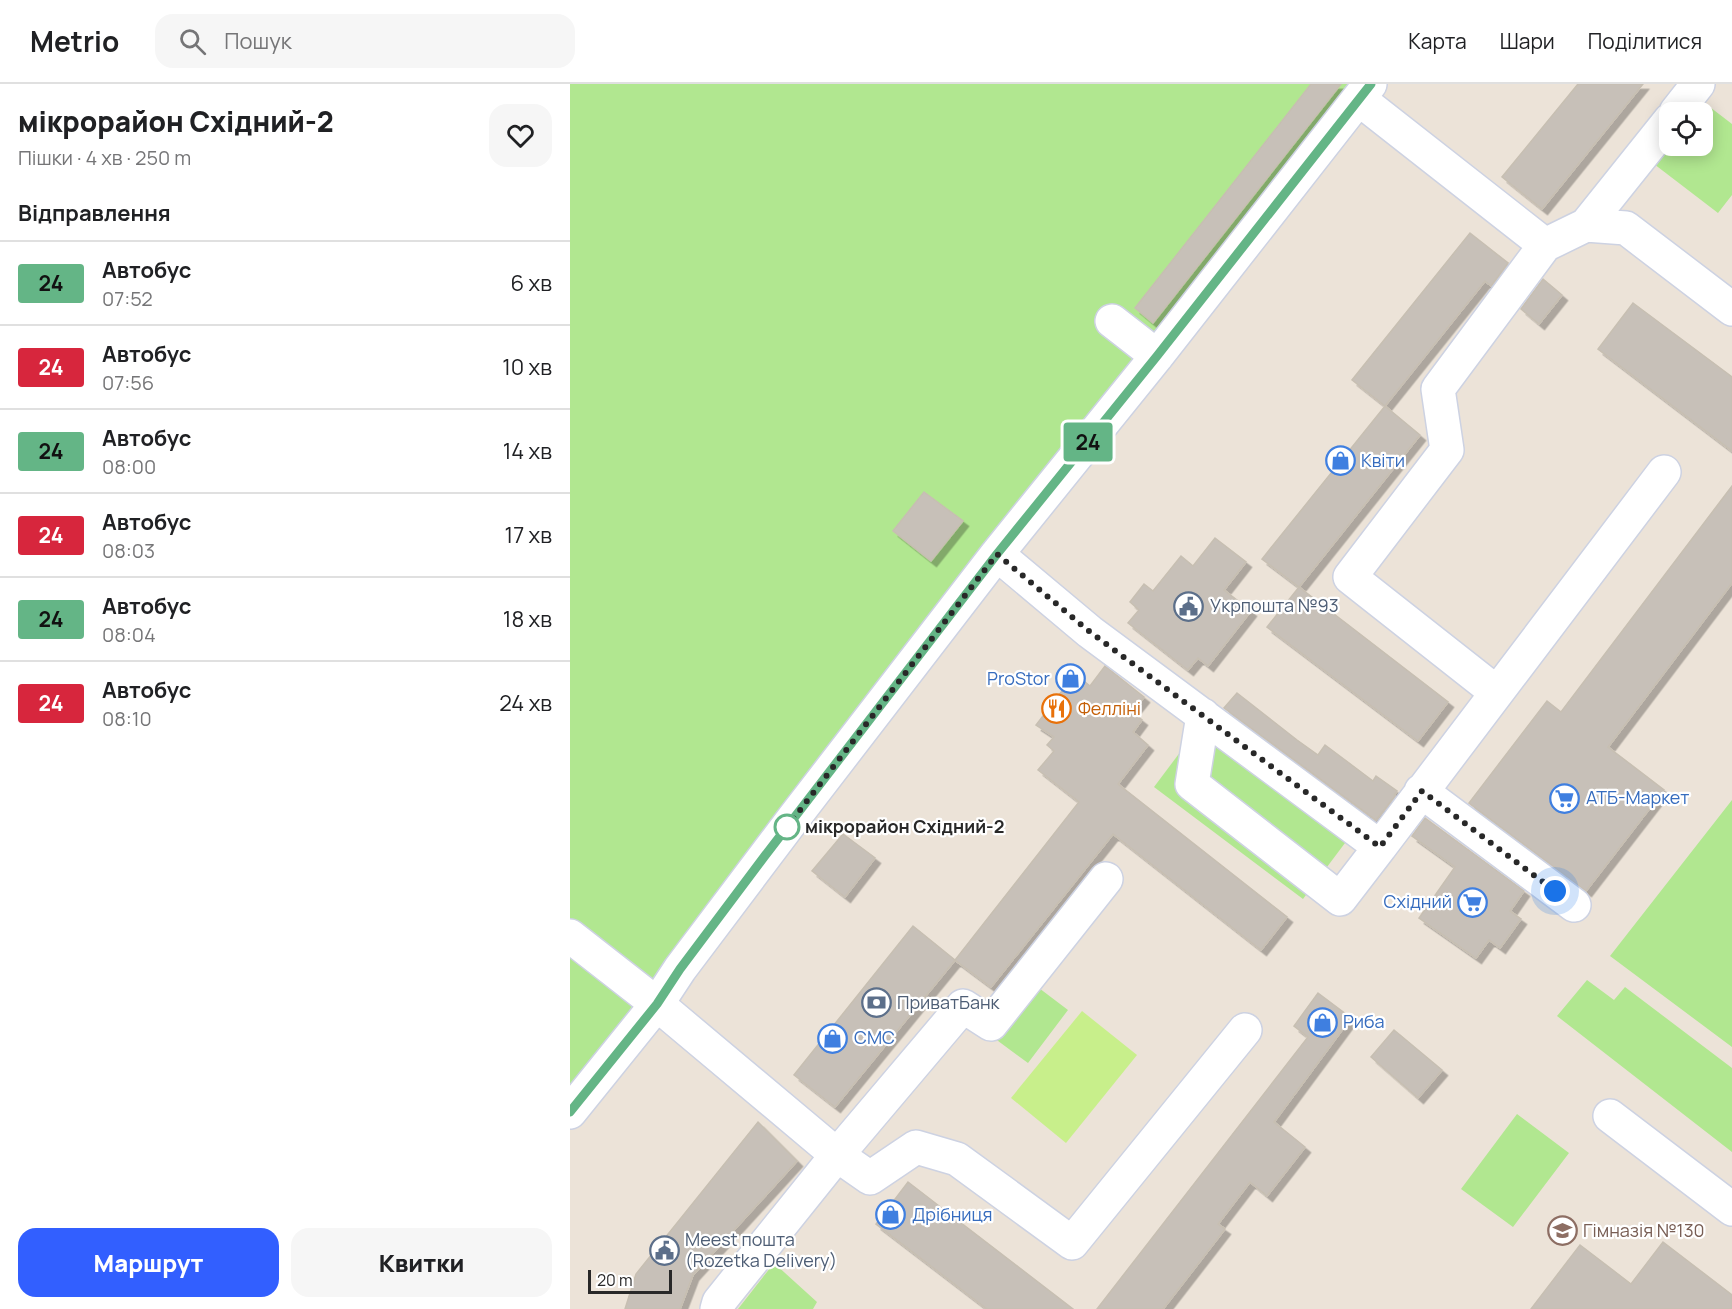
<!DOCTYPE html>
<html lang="uk">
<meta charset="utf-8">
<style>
:root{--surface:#fff;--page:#f6f6f6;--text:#202124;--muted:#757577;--line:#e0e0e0;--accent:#325fff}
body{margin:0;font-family:Manrope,sans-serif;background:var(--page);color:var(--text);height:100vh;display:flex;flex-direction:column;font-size:22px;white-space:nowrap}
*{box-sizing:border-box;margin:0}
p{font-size:20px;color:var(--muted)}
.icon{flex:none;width:33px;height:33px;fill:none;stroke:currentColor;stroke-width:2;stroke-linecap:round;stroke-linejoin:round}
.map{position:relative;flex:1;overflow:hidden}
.details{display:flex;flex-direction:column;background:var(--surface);width:570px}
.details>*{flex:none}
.badge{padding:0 12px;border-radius:4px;font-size:21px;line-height:39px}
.buttons{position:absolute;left:1089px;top:18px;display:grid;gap:12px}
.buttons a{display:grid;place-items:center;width:54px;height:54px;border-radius:12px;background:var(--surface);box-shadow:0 3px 15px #0003;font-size:30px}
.scale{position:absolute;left:18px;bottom:15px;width:84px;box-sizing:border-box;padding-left:6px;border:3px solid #282828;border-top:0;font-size:16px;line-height:21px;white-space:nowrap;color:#282828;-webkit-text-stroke:4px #fff;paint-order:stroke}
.you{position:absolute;width:30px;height:30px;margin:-15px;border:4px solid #fff;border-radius:50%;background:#1a73e8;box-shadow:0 0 0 9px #1a73e833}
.map>.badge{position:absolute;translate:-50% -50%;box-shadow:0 0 0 3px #fff}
h2{padding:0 18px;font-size:22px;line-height:54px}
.round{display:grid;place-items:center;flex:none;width:63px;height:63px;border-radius:18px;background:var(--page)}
.summary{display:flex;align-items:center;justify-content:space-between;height:102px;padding:0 18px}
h1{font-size:28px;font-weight:800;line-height:45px}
.action{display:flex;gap:12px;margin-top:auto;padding:12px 18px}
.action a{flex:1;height:69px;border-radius:18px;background:var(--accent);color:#fff;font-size:24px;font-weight:800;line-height:69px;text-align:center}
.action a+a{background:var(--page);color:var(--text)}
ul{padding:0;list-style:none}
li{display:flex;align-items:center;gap:18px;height:84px;padding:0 18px;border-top:2px solid var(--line)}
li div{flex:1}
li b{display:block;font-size:22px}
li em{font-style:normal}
li .badge{min-width:66px;font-weight:700;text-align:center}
header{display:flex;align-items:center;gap:36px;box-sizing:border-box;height:84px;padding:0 30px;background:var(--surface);border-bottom:2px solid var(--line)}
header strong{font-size:28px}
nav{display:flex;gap:33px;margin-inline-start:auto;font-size:21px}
.search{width:420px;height:54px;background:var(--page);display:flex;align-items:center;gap:15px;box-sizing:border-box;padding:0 21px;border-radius:18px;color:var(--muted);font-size:22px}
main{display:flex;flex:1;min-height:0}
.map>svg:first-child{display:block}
</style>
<header>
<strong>Metrio</strong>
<div class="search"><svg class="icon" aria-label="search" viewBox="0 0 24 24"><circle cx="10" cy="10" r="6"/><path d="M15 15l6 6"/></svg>Пошук</div>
<nav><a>Карта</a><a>Шари</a><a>Поділитися</a></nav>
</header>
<main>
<section class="details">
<div class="summary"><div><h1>мікрорайон Східний-2</h1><p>Пішки · 4 хв · 250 m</p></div><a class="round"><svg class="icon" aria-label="heart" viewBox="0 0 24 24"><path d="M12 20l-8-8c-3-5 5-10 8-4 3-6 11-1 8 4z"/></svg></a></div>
<h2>Відправлення</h2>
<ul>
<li><span class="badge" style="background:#64b586;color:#111">24</span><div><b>Автобус</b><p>07:52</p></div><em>6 хв</em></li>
<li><span class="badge" style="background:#d7263d;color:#fff">24</span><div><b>Автобус</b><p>07:56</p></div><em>10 хв</em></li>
<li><span class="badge" style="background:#64b586;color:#111">24</span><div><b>Автобус</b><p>08:00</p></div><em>14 хв</em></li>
<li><span class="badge" style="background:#d7263d;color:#fff">24</span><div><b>Автобус</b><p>08:03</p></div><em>17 хв</em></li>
<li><span class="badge" style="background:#64b586;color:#111">24</span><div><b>Автобус</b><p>08:04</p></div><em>18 хв</em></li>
<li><span class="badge" style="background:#d7263d;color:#fff">24</span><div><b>Автобус</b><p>08:10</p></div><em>24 хв</em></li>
</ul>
<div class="action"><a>Маршрут</a><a>Квитки</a></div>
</section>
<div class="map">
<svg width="1162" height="1225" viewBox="0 0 1162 1225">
<defs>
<filter id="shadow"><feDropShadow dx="5.5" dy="5.5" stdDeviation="0" flood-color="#0004"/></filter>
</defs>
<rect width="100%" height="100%" fill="#ece3d8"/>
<path fill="#b1e790" d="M0 0H800L0 1028Z
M1132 17 1162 40V111L1148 129 1084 80 1100 62H1132V28H1124Z
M629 643 778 755 733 815 584 703Z
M1162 716V963L1040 872Z
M1017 896 1044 916 1055 903 1162 984V1068L987 932Z
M461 898 498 926 458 979 420 951Z
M947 1030 999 1069 943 1143 891 1105Z
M204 1179 247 1218 243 1225H168Z"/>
<path fill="#c8ef8b" d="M512 927 567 971 496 1059 441 1014Z"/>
<path fill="#c7c0b8" stroke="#c7bfb2" stroke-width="1.5" filter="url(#shadow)" d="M741 0H771L583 239 565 224Z
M1008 0H1073L972 125 932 93Z
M900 149 938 179 921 202 915 197 815 322 782 296Z
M973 195 992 211 969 240 951 225Z
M1063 219 1162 293V367L1028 265Z
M815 322 850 351 729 503 692 475Z
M1162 402V499L1038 663 1094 706 1016 807 899 719 977 617 991 628Z
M354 408 393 437 361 477 323 447Z
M645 454 676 478 654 506 681 527 638 582 628 574 618 586 558 539 569 526 560 518 574 500 583 507 611 472 623 482Z
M729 503 878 618 848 657 697 543Z
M535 582 574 613 562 628 572 636 563 648 578 661 548 700 717 833 691 866 543 750 421 903 385 876 509 718 468 686 484 667 477 661 484 653 466 641 505 590 520 602Z
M667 609 727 656 748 671 755 661 803 697 806 692 827 707 824 711 825 712 806 736 654 624Z
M855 734 954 807 940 827 951 835 930 864 919 856 906 874 849 834 885 783 842 752Z
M273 750 305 774 275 813 242 787Z
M343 842 385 876 265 1023 224 991Z
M748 909 781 934 704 1038 735 1063 697 1112 680 1098 648 1140 655 1145 593 1225H527L738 953 724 942Z
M824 946 872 986 848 1014 801 973Z
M188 1038 227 1077 123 1191 110 1225H55L66 1190Z
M338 1098 373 1125 503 1225H417L306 1140Z
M1093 1158 1162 1211V1225H961L1010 1161 1061 1200Z"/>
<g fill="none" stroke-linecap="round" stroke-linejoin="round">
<defs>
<path id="minor" d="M789 15 975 161 1016 141 1056 144 1162 225
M1106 28 1128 0
M1016 141 1100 36
M542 237 587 272
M427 470 520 548 810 763 1094 388
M926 608 780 493 877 366 868 305 975 161
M633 631 622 700 770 815 810 763
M851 707 1004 821
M0 852 87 920 267 1071 300 1094 346 1063 387 1075 502 1159 675 946
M0 1028 87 920 110 885 223 735 427 470 587 272 800 0
M1040 1032 1162 1125
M147 1225 149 1218 267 1071 393 922 421 940 536 795"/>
</defs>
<use href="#minor" stroke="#cdd2e2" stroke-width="36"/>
<use href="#minor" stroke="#fff" stroke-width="33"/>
</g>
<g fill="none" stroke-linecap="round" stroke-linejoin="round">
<defs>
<path id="line" d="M0 1028 87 920 110 885 194 773 427 470 587 272 801 0"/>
</defs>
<use href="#line" stroke="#fff" stroke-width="14"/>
<use href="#line" stroke="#64b586" stroke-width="9"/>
<path stroke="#282828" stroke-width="6" stroke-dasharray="0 10.8" d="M217 743 427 470 520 548 810 763 852 707 985 807"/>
</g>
<defs>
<symbol id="shop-ring" viewBox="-11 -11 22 22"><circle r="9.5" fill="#fff" stroke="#3f7fe0" stroke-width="1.5"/><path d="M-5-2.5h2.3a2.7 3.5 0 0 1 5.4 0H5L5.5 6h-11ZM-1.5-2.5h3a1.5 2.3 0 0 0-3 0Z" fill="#3f7fe0"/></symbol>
<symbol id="civic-ring" viewBox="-11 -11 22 22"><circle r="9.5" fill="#fff" stroke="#5c6f8a" stroke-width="1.5"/><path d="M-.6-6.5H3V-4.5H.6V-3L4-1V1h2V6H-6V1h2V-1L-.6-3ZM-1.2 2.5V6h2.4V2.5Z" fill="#5c6f8a"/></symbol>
<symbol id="restaurant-ring" viewBox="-11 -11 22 22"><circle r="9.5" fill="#fff" stroke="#e8710a" stroke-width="1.5"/><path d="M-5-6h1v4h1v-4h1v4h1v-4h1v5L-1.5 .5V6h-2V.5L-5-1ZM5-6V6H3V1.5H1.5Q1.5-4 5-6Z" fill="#e8710a"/></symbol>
<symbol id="supermarket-ring" viewBox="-11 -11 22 22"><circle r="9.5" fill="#fff" stroke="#3f7fe0" stroke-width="1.5"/><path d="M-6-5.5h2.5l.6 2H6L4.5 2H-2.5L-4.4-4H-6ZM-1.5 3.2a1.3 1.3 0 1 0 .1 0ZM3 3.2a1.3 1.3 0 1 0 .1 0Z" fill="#3f7fe0"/></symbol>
<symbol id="bank-ring" viewBox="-11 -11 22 22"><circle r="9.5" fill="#fff" stroke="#5c6f8a" stroke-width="1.5"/><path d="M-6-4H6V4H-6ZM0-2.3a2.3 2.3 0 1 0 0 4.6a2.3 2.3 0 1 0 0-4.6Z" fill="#5c6f8a"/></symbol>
<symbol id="school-ring" viewBox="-11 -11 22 22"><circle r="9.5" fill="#fff" stroke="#8d6e63" stroke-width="1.5"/><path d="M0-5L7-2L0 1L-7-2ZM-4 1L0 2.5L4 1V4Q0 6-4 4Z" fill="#8d6e63"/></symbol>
</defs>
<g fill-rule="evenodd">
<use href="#shop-ring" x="754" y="360" width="33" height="33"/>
<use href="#civic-ring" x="602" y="506" width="33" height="33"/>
<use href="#shop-ring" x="484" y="578" width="33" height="33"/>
<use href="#restaurant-ring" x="470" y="608" width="33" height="33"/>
<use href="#supermarket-ring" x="978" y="698" width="33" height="33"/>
<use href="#supermarket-ring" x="886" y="802" width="33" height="33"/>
<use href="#bank-ring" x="290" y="902" width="33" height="33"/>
<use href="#shop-ring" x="736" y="922" width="33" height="33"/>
<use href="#shop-ring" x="246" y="938" width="33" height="33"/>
<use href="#shop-ring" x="304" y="1114" width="33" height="33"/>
<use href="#school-ring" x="976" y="1130" width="33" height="33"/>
<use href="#civic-ring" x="78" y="1150" width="33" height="33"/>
</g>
<circle fill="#fff" stroke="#64b586" stroke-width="3" cx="217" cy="743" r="12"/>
<g text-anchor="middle" stroke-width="4.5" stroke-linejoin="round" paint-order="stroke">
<g font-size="18" fill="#366cbe" stroke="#fff" text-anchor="start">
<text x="791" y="383">Квіти</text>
<text x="480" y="601" text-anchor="end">ProStor</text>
<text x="1016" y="720">АТБ-Маркет</text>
<text x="882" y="824" text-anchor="end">Східний</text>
<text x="773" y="944">Риба</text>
<text x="284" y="960">СМС</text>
<text x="342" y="1137">Дрібниця</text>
</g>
<g font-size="18" fill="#4e5e75" stroke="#fff" text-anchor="start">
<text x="640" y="528">Укрпошта №93</text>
<text x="327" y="925">ПриватБанк</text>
<text x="115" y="1162">Meest пошта<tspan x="115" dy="21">(Rozetka Delivery)</tspan></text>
</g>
<g font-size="18" fill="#c56008" stroke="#fff" text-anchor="start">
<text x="508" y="631">Фелліні</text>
</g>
<g font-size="18" font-weight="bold" fill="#282828" stroke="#fff" text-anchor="start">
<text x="235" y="749">мікрорайон Східний-2</text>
</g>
<g font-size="18" fill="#785e54" stroke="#fff" text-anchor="start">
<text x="1013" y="1153">Гімназія №130</text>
</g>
</g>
</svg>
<div class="buttons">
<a><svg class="icon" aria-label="locate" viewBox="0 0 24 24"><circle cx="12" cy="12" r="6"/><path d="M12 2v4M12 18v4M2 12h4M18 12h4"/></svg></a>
</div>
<div class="scale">20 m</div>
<div class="you" style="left:985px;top:807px"></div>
<b class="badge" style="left:518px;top:358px;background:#64b586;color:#111">24</b>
</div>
</main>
